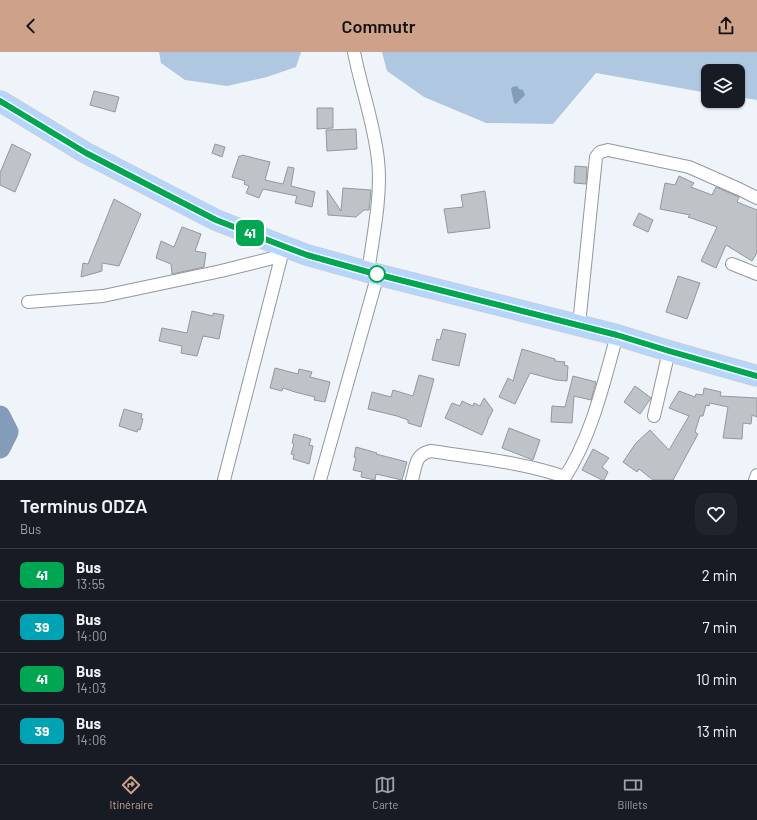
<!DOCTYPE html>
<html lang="fr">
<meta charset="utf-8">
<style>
:root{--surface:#171b24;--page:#20242c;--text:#f1f3f6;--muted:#9ea1a6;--line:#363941;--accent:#cda18a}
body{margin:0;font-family:Barlow,sans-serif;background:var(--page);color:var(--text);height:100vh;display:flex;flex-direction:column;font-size:15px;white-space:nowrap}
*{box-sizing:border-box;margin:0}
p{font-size:13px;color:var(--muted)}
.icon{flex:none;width:22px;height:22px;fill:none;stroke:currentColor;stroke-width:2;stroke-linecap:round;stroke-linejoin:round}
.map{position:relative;height:428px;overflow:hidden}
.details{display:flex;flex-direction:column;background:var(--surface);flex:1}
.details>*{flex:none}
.badge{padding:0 8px;border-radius:6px;font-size:14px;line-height:26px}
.controls{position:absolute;left:701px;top:12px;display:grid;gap:8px}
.controls a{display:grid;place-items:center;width:44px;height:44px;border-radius:8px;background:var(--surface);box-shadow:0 1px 3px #0004;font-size:20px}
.map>.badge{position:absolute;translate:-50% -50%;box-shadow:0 0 0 2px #fff}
.round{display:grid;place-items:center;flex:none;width:42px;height:42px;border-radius:12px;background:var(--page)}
.head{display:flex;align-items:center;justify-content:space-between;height:68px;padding:0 20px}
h1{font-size:19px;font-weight:600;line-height:30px}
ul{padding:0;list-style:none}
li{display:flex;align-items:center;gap:12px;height:52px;padding:0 20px;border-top:1px solid var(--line)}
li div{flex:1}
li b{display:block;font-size:15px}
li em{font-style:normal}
li .badge{min-width:44px;font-weight:700;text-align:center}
header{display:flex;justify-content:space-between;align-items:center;height:52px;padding:0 20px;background:var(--accent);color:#111;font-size:18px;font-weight:600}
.tabs{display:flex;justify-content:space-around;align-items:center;height:56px;border-top:1px solid var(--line);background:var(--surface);font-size:11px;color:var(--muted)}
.tabs a{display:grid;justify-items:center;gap:2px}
.tabs .active{color:var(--accent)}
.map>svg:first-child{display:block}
</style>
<header><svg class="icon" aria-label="back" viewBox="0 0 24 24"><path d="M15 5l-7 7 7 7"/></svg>Commutr<svg class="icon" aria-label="share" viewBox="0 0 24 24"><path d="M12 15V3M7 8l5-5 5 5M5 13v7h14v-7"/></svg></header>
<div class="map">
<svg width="757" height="428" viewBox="0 0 757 428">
<rect width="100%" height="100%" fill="#eff4fa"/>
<path fill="#b0c7e2" d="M159 0H301L296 15 267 25 227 34 185 28 161 11Z
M382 0H757V48L738 45V19H708V41L596 21 553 72 486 71 424 45 387 19Z
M0 364 8 380 0 396Z"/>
<path fill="#829cba" d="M517 34 519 37 523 38 525 43 516 52 514 51 511 37 512 35Z"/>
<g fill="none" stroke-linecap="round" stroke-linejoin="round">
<path stroke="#829cba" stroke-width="21" d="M0 364 8 380 0 396"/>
</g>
<path fill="#bec3c8" stroke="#94989d" d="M94 39 119 45 115 60 90 53Z
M317 56H333V76L317 77Z
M356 77 357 97 327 99 326 78Z
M12 92 31 102 15 140 0 133V121Z
M215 92 225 95 222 105 212 101Z
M242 103 270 110 265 128 283 132 288 115 294 116 291 134 315 140 312 155 295 151 297 144 263 137 259 146 246 141 249 134 244 132 245 129 232 125 239 104H241Z
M575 114 587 115 586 132 574 131Z
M679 124 694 131 691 135 712 143 716 135 739 145 737 150 757 158V201L752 209 726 193 716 216 701 209 717 175 688 165 690 163 660 157 665 131 675 133Z
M343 136 371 138 369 158H364L356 165 328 163 327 138 341 159Z
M485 139 490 176 448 181 444 157 463 155 461 143Z
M114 147 141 162 119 214 102 211V219L81 225 83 211 88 212Z
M639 161 653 168 648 180 633 173Z
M182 175 201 182 195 199 206 201 204 215 172 222 171 212 156 206 161 189 174 195Z
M678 224 700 231 687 267 666 260Z
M192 259 213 264V261L224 263 219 287 203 284 197 304 181 301 182 294 159 289 162 276 187 281Z
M443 277 466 282 459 314 432 308 437 287 440 288Z
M522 297 555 307V309L565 310 564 313 568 314 567 329 556 328 530 321 515 352 499 345 508 326 513 329Z
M275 316 298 322 299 317 312 320 310 325 330 330 325 350 314 348 315 345 295 340 283 336 282 339 270 336Z
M419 323 434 327 421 375 408 371V368L397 364 368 357 372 340 391 345 393 338 413 344Z
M573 324 596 330 591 348 574 344 572 371 551 370 552 354 565 355Z
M635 334 651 346 640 362 624 350Z
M704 336 721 340 720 344 757 346V365L752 363 751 372 743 371 742 387 723 386 728 355 710 351 709 354 706 353 703 364H700L695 380 698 382 673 428H653L639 417 637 420 623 410 636 391 650 378 669 398 689 364 669 356 679 339 695 345 696 342 703 343Z
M484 346 493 358 488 368H487L488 369 482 383 445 366 452 351 460 354 462 349 473 354 474 351 480 354Z
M124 357 142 362 141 366 143 367 140 378 138 377 137 380 119 374Z
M509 376 540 388 533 408 502 396Z
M294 382 311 387 309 393 313 394 309 412 293 407 294 403 291 402 294 392 292 391Z
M356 395 377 401 376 402 407 410 402 428 376 422 375 428 361 425 362 420 353 418 356 406 354 405Z
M593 397 609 406 602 415 608 420 604 428H602L582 418Z"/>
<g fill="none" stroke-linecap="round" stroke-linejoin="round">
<defs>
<path id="minor" d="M354 0C361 36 374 71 378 108 382 142 373 185 368 220
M732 212 757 222
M28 250 103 244 221 219 281 204
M579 273 596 105 600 100 608 98 689 115 739 137 757 146
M654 364 669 299
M224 428 283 198
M320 428 378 222
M412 428C416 414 415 402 431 399 476 406 522 410 565 425
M563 428C591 387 604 330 617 283
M755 428 757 423"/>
<path id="trunk" d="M0 49 86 101 216 168 283 194 307 203 368 220 617 283 669 299 757 324"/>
</defs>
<use href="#minor" stroke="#93979d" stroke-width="14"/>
<use href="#trunk" stroke="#cececf" stroke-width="22"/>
<use href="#minor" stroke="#fff" stroke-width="12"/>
<use href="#trunk" stroke="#b4d6fe" stroke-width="20"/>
</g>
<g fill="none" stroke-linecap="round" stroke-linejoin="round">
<defs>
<path id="line" d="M0 49 86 101 216 168 283 194 307 203 368 220 617 283 669 299 757 324"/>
</defs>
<use href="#line" stroke="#fff" stroke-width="9"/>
<use href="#line" stroke="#00a651" stroke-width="6"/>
</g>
<circle fill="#fff" stroke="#00a651" stroke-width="2" cx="377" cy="222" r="8"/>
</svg>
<div class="controls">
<a><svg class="icon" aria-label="layers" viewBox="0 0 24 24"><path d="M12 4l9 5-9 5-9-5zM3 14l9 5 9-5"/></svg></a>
</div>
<b class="badge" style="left:250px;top:181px;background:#00a651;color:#fff">41</b>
</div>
<section class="details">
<div class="head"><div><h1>Terminus ODZA</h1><p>Bus</p></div><a class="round"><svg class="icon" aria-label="heart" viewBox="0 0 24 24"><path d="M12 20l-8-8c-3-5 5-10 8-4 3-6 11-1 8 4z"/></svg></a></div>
<ul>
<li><span class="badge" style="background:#00a651;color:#fff">41</span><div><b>Bus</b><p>13:55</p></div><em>2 min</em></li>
<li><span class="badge" style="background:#00a3b4;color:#fff">39</span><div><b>Bus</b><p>14:00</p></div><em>7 min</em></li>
<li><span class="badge" style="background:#00a651;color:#fff">41</span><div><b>Bus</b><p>14:03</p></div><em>10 min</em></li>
<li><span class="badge" style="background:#00a3b4;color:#fff">39</span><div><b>Bus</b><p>14:06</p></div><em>13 min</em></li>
</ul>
</section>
<nav class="tabs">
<a class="active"><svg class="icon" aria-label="directions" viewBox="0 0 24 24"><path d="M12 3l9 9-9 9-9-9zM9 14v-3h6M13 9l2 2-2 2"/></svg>Itinéraire</a>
<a><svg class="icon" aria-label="map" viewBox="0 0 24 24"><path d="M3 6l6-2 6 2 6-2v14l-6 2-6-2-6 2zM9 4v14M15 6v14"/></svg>Carte</a>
<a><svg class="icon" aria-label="tickets" viewBox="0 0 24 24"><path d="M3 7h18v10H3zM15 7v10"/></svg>Billets</a>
</nav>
